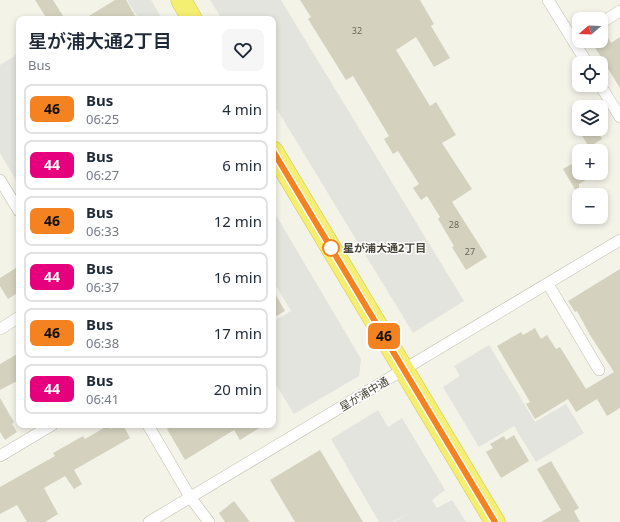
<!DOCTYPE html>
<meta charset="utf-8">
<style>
:root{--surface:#fff;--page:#f6f6f7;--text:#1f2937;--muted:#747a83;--line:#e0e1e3}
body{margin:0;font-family:"Noto Sans","Noto Sans JP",sans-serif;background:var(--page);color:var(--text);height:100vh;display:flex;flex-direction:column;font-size:15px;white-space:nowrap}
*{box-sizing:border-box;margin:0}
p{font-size:13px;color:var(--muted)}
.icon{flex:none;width:22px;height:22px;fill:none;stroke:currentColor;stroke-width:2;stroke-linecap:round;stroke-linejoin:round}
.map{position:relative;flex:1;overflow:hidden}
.sheet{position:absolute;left:16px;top:16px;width:260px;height:412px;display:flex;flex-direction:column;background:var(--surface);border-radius:8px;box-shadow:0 2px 6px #0003}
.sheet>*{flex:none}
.badge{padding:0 8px;border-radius:6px;font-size:14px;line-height:26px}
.needle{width:26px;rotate:251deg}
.buttons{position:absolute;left:572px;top:12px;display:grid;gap:8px}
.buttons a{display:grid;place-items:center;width:36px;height:36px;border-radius:8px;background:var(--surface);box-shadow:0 2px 6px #0003;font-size:20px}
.map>.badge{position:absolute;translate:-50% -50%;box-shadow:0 0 0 2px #fff}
.round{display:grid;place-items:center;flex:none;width:42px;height:42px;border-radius:8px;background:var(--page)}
.head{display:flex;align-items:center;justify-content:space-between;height:68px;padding:0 12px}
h1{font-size:19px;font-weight:600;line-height:30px}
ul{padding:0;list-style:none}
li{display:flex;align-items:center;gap:12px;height:50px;margin:0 8px 6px;padding:0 4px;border:2px solid var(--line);border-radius:8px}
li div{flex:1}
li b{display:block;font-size:15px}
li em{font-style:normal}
li .badge{min-width:44px;font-weight:700;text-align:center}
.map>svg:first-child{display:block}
</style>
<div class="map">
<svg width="620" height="522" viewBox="0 0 620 522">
<rect width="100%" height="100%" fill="#f3f3e8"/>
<path fill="#e4e4df" d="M127 0H151L162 19H139Z
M210 0H281L464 301 413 333 273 103V19H222Z
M19 53V185L0 153V65Z
M273 210 361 359 359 376 294 414 273 380V322L291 311 273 281Z
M489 345 535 422 566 404 584 433 536 462 514 426 479 447 443 387 460 376 454 366Z
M378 410 388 427 402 418 445 490 432 500 437 508 452 500 466 522H394L409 513 392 522H379L331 439Z"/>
<path fill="#d4d1be" d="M35 0H53L65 19H47Z
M115 0H126L137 19H84Z
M300 0H420L434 24 431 26 450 58 434 67 416 37 396 50 430 106 436 102 456 135 442 143 472 189 452 202 487 257 466 270 452 247 454 246 438 219 440 217 427 196 421 200 413 188 419 184 398 151 393 154 384 139 389 136 353 76 346 80 308 19 311 17Z
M603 29 611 43 620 37V88L591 41H601V30Z
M578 129H596L602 139 589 147Z
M579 160V173H597L579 184V196L563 169Z
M19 266V292L8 299 0 286V278Z
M620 269V408L607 416 597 399 576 412 568 399 535 419 526 404 530 402 497 346 521 332 523 335 535 328 541 339 547 335 556 349 560 347 586 389 614 372 590 335 577 311 575 312 568 301Z
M273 290 285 311 273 318Z
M19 353V380L0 390V364Z
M0 398 14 422 12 424 17 432 5 440 0 432Z
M109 425 111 429 118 425H123L130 438 74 470 82 484 74 489 65 476 44 488 58 514 45 522H27L17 505 0 514V487L55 456 53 453 83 436 85 439Z
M174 425H264L240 440 234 430 185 460 167 429Z
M514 435 529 461 501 478 486 452 493 448 490 444 504 436 506 440Z
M320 450 363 522H295L270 480Z
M551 461 579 508 574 511 580 522H541L561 510 537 469Z
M234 501 250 522H225L219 513Z"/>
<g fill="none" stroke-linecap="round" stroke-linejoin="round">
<defs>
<path id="street" d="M548 0 587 63
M601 23 620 11
M600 85 620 117
M0 180 19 211
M548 284 599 370
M0 329 19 317
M148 425 190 497 209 522
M0 456 52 425
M149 522 620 240"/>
<path id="highway" d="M181 0 192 19
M273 151 495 522"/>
</defs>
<use href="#street" stroke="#bebdab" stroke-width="12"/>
<use href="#highway" stroke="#d3c742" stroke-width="21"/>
<use href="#street" stroke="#fff" stroke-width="11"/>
<use href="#highway" stroke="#f4ee71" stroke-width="20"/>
</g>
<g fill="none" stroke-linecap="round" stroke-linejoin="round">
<defs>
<path id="line" d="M273 151 495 522"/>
</defs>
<use href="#line" stroke="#fff" stroke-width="9"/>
<use href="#line" stroke="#f58220" stroke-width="6"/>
</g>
<circle fill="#fff" stroke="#f58220" stroke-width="2" cx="331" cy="248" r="8"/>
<g text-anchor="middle" stroke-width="3" stroke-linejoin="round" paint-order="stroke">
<g font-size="9" fill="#6a6759">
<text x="357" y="34">32</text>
<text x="454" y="228">28</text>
<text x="470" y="255">27</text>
</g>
<g font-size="11" font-weight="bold" fill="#464437" stroke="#fff" text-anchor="start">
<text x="343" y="252">星が浦大通2丁目</text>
</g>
<g font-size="11" fill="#464437" stroke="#fff">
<text transform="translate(364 394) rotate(-31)" y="4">星が浦中通</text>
</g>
</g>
</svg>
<div class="buttons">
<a><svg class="needle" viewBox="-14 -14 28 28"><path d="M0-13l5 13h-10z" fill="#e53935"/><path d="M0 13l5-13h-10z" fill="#747a83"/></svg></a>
<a><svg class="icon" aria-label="locate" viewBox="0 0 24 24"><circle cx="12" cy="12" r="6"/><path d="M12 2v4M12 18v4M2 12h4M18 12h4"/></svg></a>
<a><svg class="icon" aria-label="layers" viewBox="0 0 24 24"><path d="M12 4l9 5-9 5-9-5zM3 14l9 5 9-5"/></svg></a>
<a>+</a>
<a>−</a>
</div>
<b class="badge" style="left:384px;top:336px;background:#f58220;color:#111">46</b>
<section class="sheet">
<div class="head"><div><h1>星が浦大通2丁目</h1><p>Bus</p></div><a class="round"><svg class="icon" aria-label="heart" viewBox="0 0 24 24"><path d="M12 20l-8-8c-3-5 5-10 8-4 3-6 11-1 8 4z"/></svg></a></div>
<ul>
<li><span class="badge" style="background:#f58220;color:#111">46</span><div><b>Bus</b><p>06:25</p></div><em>4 min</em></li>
<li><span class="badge" style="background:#e6007e;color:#fff">44</span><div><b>Bus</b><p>06:27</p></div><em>6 min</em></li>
<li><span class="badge" style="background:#f58220;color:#111">46</span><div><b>Bus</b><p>06:33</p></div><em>12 min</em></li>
<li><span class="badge" style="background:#e6007e;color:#fff">44</span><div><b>Bus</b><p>06:37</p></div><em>16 min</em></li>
<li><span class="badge" style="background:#f58220;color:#111">46</span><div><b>Bus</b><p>06:38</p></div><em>17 min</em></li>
<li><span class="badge" style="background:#e6007e;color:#fff">44</span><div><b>Bus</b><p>06:41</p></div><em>20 min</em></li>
</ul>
</section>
</div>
